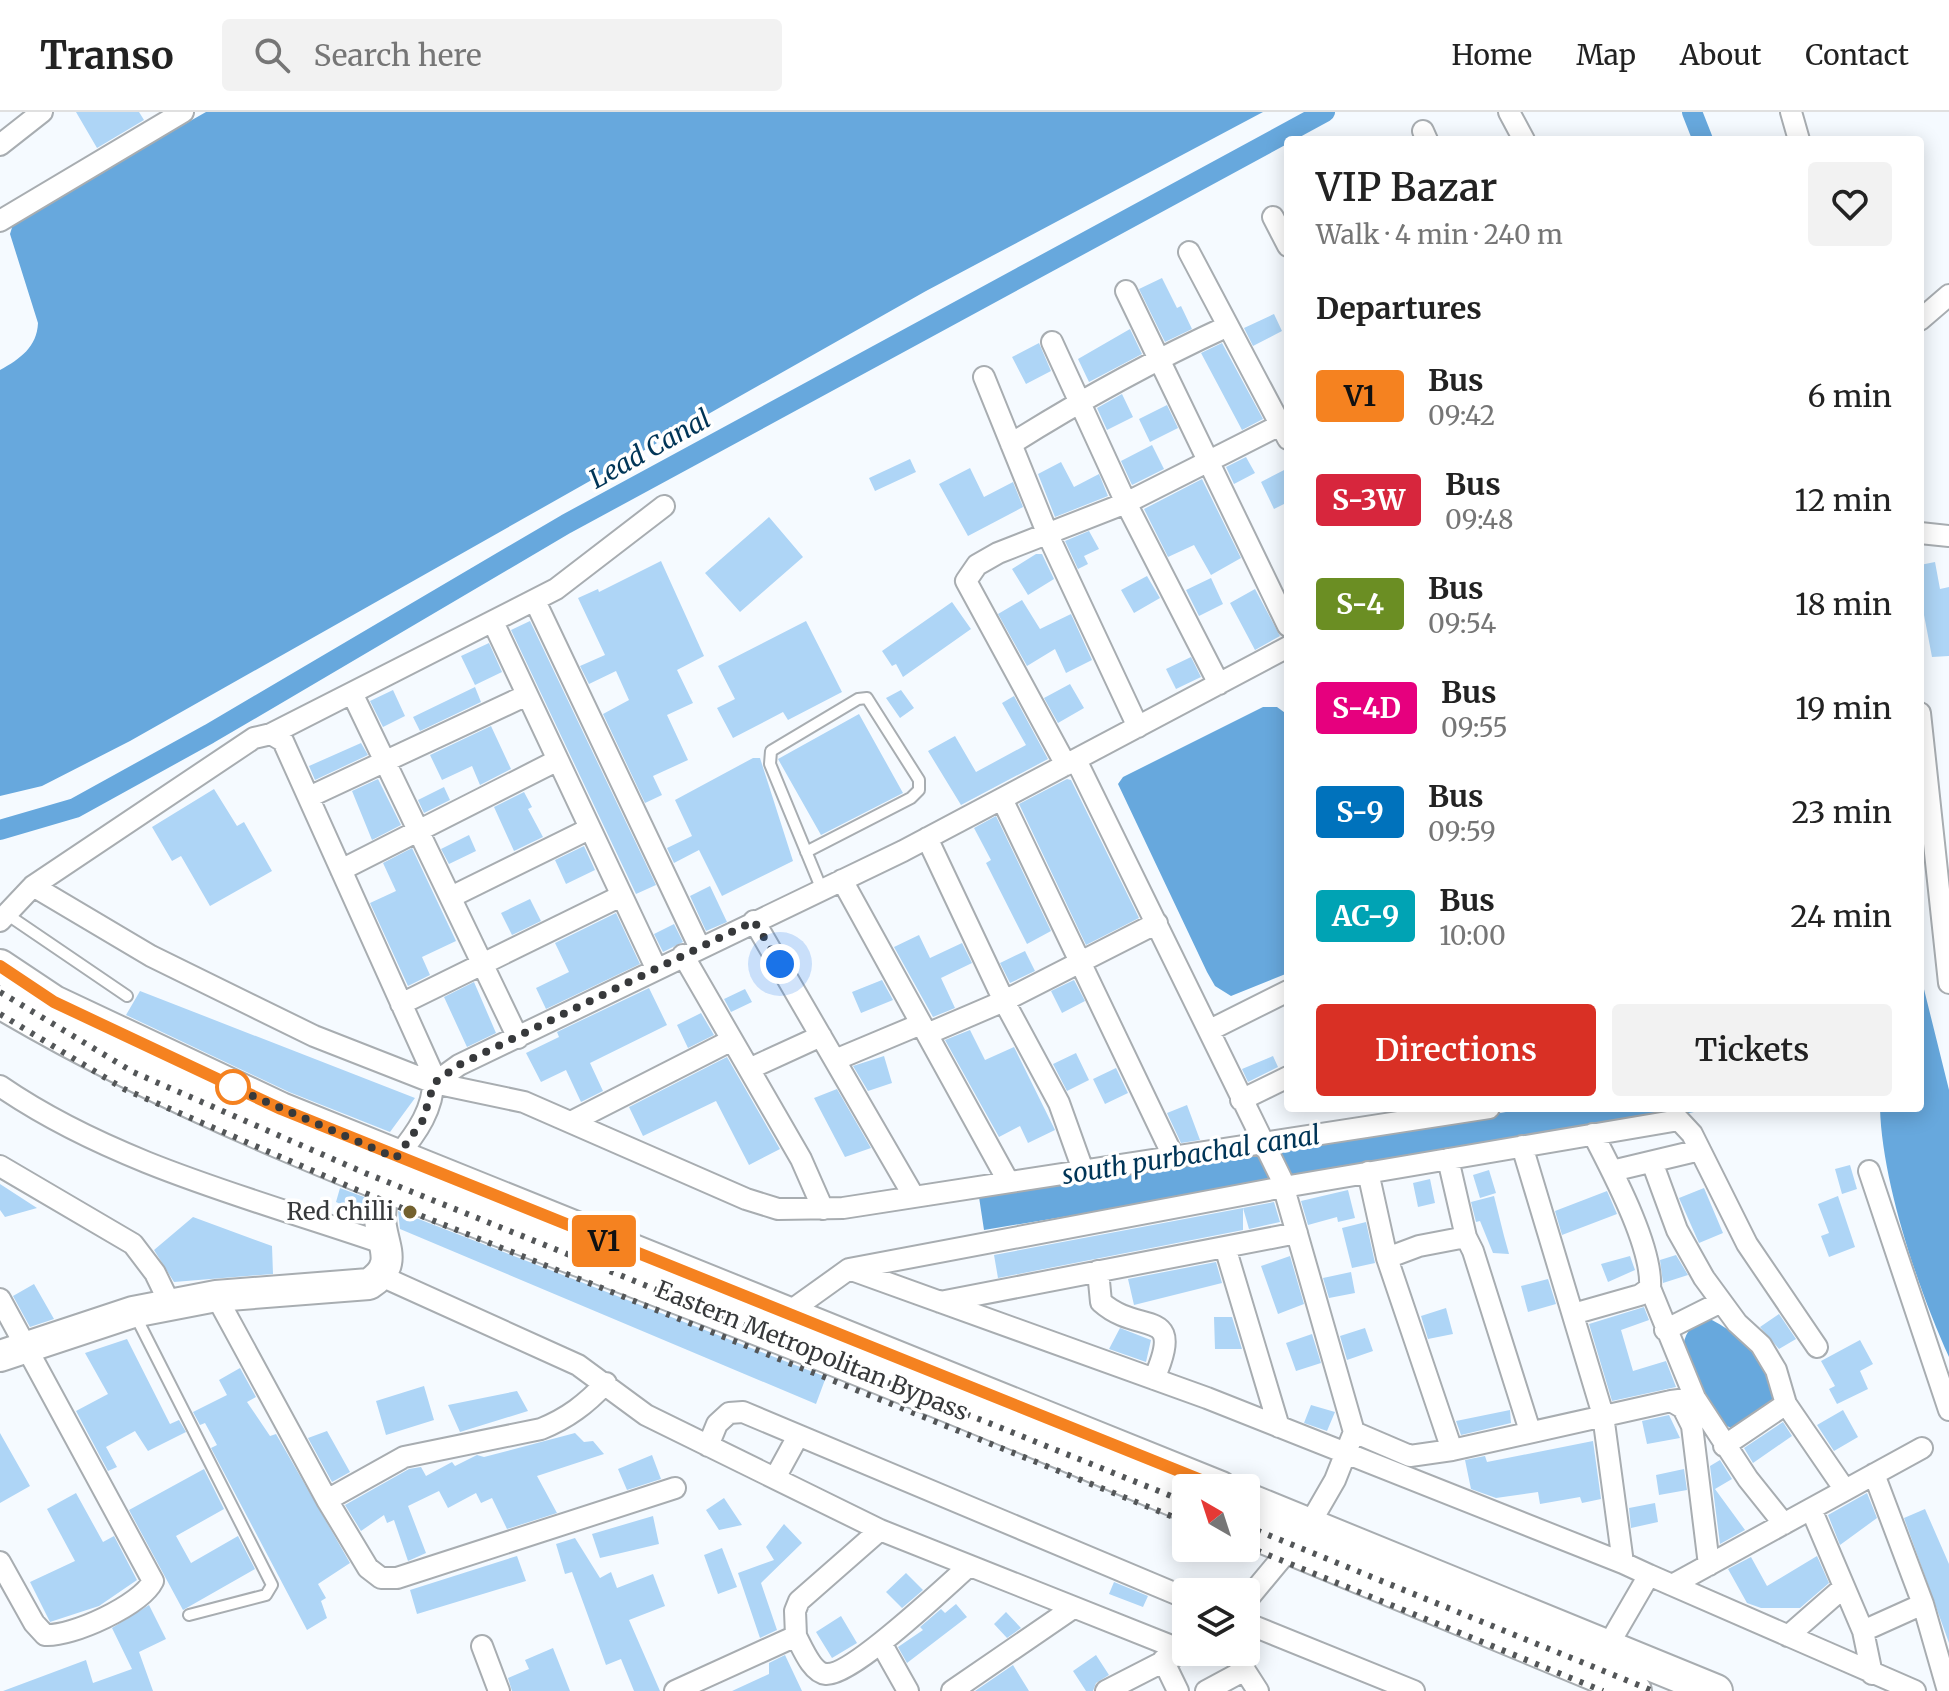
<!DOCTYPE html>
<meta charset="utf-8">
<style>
:root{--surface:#fff;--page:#f2f2f2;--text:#222;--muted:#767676;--line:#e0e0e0;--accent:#d93025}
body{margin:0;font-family:Merriweather,serif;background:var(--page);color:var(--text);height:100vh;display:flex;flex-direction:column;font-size:30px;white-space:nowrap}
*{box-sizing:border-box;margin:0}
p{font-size:26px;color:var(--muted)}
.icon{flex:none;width:44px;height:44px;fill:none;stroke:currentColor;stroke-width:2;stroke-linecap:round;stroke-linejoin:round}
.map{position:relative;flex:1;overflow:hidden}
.details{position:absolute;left:1284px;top:24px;width:640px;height:976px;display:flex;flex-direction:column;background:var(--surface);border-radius:8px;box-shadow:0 4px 20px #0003}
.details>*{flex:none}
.badge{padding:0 16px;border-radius:6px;font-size:28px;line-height:52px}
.needle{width:52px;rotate:321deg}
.controls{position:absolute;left:1172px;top:1362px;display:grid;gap:16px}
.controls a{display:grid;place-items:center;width:88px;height:88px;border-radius:8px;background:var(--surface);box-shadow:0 4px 20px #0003;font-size:40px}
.you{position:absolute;width:40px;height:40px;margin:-20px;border:6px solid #fff;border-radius:50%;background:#1a73e8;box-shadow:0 0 0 12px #1a73e833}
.map>.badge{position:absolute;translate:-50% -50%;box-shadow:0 0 0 4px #fff}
h2{padding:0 32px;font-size:30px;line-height:72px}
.round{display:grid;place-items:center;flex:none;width:84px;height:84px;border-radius:8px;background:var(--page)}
.headline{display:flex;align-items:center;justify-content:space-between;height:136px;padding:0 32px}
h1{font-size:38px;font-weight:600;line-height:60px}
.cta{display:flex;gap:16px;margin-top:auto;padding:16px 32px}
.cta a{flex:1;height:92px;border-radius:8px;background:var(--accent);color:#fff;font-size:32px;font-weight:600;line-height:92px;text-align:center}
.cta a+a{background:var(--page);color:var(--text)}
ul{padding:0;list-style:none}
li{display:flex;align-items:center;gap:24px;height:104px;padding:0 32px}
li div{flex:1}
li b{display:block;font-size:30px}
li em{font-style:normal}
li .badge{min-width:88px;font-weight:700;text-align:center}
header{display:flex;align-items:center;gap:48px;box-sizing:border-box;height:112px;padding:0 40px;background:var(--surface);border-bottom:2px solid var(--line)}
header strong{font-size:38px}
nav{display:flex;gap:44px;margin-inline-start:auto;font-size:28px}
.search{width:560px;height:72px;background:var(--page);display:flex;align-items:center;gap:20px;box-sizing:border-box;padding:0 28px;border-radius:8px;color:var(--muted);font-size:30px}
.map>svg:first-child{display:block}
</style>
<header>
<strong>Transo</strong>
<div class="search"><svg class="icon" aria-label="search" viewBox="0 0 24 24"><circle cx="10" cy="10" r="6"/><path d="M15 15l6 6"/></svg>Search here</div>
<nav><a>Home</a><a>Map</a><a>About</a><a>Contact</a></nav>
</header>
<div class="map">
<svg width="1949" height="1579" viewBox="0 0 1949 1579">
<rect width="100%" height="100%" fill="#f5faff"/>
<path fill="#67a8dd" d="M206 0H1263L926 179 130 629 42 674 0 684V258C20 247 37 235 38 211L10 122 14 109Z
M1263 595H1277L1288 603V861L1231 884 1215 874 1207 860 1118 672 1123 665Z
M1920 861 1949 978V1245C1918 1177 1882 1070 1880 996H1920Z
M1531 996H1718L984 1118 979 1085Z
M1706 1205C1748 1226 1761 1245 1782 1287L1735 1318 1727 1314C1703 1284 1655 1230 1706 1205Z"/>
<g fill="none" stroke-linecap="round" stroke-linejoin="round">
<path stroke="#67a8dd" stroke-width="20" d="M1692 0 1703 28
M0 718 75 696 209 622 566 412 1325 0"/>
</g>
<path fill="#aed5f6" d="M76 0H139L144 8 97 36Z
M1162 166 1177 196 1181 194 1192 217 1165 230 1139 177Z
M1274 202 1282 219 1253 234 1244 216Z
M1130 217 1142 242 1089 270 1078 247Z
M1039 231 1051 259 1026 272 1012 245Z
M1222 231 1263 307 1242 318 1201 241Z
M1122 282 1133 305 1107 318 1097 296Z
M1167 293 1178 316 1150 330 1139 307Z
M1152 333 1164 357 1132 373 1121 349Z
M1246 345 1255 361 1234 372 1226 355Z
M910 347 916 360 875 379 869 366Z
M1061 350 1074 375 1099 362 1108 384 1055 405 1038 362Z
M970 356 984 385 1013 370 1023 395 968 424 939 372Z
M1288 356V390L1274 397 1261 370Z
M1202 367 1241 446 1211 463 1194 433 1168 445 1144 397Z
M769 405 803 445 740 500 705 461Z
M1089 419 1099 437 1084 444 1088 452 1078 457 1065 429Z
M1036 442H1042L1054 467 1028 483 1012 457Z
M661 449 704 544 677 558 693 591 667 603 688 648 653 664 662 683 645 691 603 602 629 588 616 559 589 572 580 554 605 543 578 486 598 477 599 480Z
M1935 450 1940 477 1949 475V544L1932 545 1920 482V453Z
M1147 464 1160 486 1134 501 1121 478Z
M1211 466 1223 492 1199 504 1186 478Z
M1255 477 1280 524 1255 538 1230 491Z
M1022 488 1040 517 1071 502 1092 548 1066 561 1055 537 1027 554 998 502Z
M952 490 971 517 903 565 896 552 892 554 882 539Z
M530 509 656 773 636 782 511 518Z
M806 509 842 580 788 608 783 600 733 626 717 596 735 587 718 554Z
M489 531 502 560 475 573 461 544Z
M1191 545 1201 565 1176 577 1166 557Z
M1070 572 1084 596 1058 611 1044 586Z
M475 575 481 590 420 619 413 605Z
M393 578 405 604 383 615 370 589Z
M901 578 914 596 900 606 886 586Z
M1014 584 1048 647 961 693 928 639 955 624 976 660 1026 633 1002 591Z
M859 602 903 681 821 723 778 647Z
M491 614 511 657 480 673 472 654 442 668 430 643Z
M361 631 368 643 315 668 309 654Z
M753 646H760L793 749 722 784 699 738 674 751 667 736 692 724 675 688Z
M378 667 401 713 372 728 352 679Z
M1067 667 1071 668 1139 806 1086 833 1019 692Z
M444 675 450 688 424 701 418 688Z
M214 677 237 714 244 710 272 759 210 794 181 744 172 749 152 715Z
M524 680 532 695 528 697 543 725 514 739 494 695Z
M996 704 1051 819 1027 832 986 751 991 748 974 716Z
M469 723 476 739 449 752 441 737Z
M584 734 595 758 566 772 555 748Z
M412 736 456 829 422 845 430 863 408 874 370 791 396 779 383 751Z
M710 774 727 810 706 819 690 784Z
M530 787 541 809 512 823 501 801Z
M616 801 640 852 546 897 536 876 569 860 555 831Z
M674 812 683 830 663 840 654 822Z
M919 823 930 846 962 831 972 851 941 866 955 896 933 905 894 835Z
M1025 839 1035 859 1010 871 1000 851Z
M882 868 893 888 861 901 852 880Z
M1074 868 1085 889 1062 901 1051 879Z
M474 870 496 921 467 935 444 885Z
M649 876 667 913 590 951 603 979 581 990 566 958 541 970 526 941 559 925 557 920Z
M745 877 752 890 731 900 724 887Z
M140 879 415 986 390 1020 289 980 126 903Z
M701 901 714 923 688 936 677 913Z
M970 918 985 948 1014 935 1055 1018 1028 1031 1020 1014 999 1025 945 928Z
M1076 941 1089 968 1067 979 1053 952Z
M884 944 892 971 868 979 853 954Z
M1273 944 1278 955 1248 970 1242 957Z
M727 945 780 1037 749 1053 716 989 643 1024 629 995Z
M1116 956 1128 981 1105 992 1093 967Z
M837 977 871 1036 845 1045 814 986Z
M1187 993 1200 1028 1181 1031 1167 1001Z
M1850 1053 1857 1077 1842 1082 1835 1057Z
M1489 1058 1496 1081 1480 1086 1473 1063Z
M1430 1067 1435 1091 1418 1095 1413 1071Z
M0 1072 37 1096 5 1105 0 1098Z
M340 1076 364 1085 362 1102 336 1090Z
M1704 1076 1723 1121 1699 1131 1679 1086Z
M1348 1078 1355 1106 1338 1110 1337 1105 1308 1113 1301 1089Z
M1607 1079 1617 1102 1562 1123 1555 1099Z
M1494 1084 1504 1124 1509 1142 1493 1141 1480 1109 1476 1110 1471 1090Z
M1838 1084 1855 1135 1829 1145 1821 1124 1829 1121 1818 1092Z
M1274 1090 1280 1110 1249 1117 1243 1096Z
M1243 1096V1118L998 1166 994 1143Z
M398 1099 826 1265 816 1292 400 1117Z
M193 1105 272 1134 273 1162 174 1170 154 1138Z
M1366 1110 1375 1151 1352 1156 1342 1116Z
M1676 1143 1688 1163 1663 1171 1660 1148Z
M1290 1144 1304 1192 1278 1202 1261 1154Z
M1630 1144 1635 1158 1608 1170 1601 1152Z
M1216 1150 1222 1171 1134 1193 1128 1167Z
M1351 1160 1355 1181 1329 1186 1323 1166Z
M1548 1167 1556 1192 1528 1200 1521 1174Z
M34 1172 54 1207 30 1215 13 1184Z
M1644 1195 1649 1208 1621 1218 1633 1259 1666 1249 1676 1275 1612 1289 1589 1212Z
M1446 1196 1453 1222 1428 1227 1421 1204Z
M1779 1202 1796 1227 1779 1237 1760 1215Z
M1214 1205H1232L1242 1237H1215Z
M1120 1216 1151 1228 1146 1250 1109 1237Z
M1365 1216 1373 1239 1347 1248 1340 1224Z
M1312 1222 1321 1251 1296 1259 1286 1231Z
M127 1227 170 1312 179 1308 186 1320 148 1339 135 1319 106 1335 117 1355 108 1359 76 1299 108 1282 85 1241Z
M1860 1228 1873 1252 1860 1259 1868 1277 1837 1292 1829 1277 1835 1274 1821 1249Z
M240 1256 256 1285 247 1290 270 1324 276 1322 350 1451 318 1472 326 1486 321 1489 327 1506 307 1518 211 1336 217 1333 205 1311 200 1313 193 1300 227 1283 219 1268Z
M424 1274 434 1308 386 1323 376 1289Z
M517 1279 528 1299 460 1320 448 1293Z
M1311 1293 1335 1300 1327 1319 1304 1311Z
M1510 1298 1511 1311 1461 1323 1456 1309Z
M1843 1298 1858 1325 1834 1339 1817 1313Z
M1669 1303 1680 1326 1647 1332 1642 1309Z
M1783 1310 1792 1324 1753 1351 1744 1336Z
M327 1319 350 1360 332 1370 308 1326Z
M0 1321 30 1374 0 1391Z
M575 1321 584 1330 593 1329 604 1342 537 1364 557 1401 507 1417 492 1386 481 1391 476 1381 448 1396 439 1379 408 1394 426 1441 408 1449 394 1408 387 1411 384 1403 361 1419 345 1393 409 1357 421 1355 426 1364 452 1350 455 1354 477 1343 484 1345Z
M1593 1329 1601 1387 1582 1391 1580 1385 1540 1392 1538 1380 1496 1386 1471 1377 1465 1348 1485 1344 1487 1350Z
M652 1343 661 1367 627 1378 618 1357Z
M1720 1348 1732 1367 1715 1377 1745 1418 1720 1432 1710 1354Z
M204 1357 224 1397 176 1424 191 1451 238 1424 255 1457 183 1498 129 1398Z
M1684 1357 1687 1378 1659 1383 1656 1363Z
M76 1381 103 1430 114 1424 137 1468 99 1494 50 1510 30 1470 75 1449 47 1397Z
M1867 1381 1877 1406 1840 1433 1828 1403Z
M724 1386 742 1413 719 1418 706 1398Z
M1655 1391 1658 1410 1631 1416 1629 1396Z
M1925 1397 1949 1452V1531L1904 1406Z
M653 1404 659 1432 600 1446 592 1422Z
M784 1412 802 1431 761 1471 777 1518 760 1526 738 1461 774 1448 766 1435Z
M575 1426 600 1466 611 1460 617 1476 653 1462 665 1494 629 1508 660 1579H634L621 1547 606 1553 572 1460 565 1462 556 1432Z
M722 1436 737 1475 718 1482 704 1443Z
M517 1444 526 1469 417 1502 410 1478Z
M1817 1444 1829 1471 1800 1496H1761L1747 1491 1728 1457 1751 1445 1767 1474Z
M906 1461 923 1478 902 1496 886 1480Z
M1114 1470 1148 1484 1143 1495 1109 1482Z
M956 1492 967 1505 907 1551 898 1535 923 1518 920 1515 941 1497 945 1501Z
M149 1493 166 1527 139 1540 153 1579H3L86 1548 93 1571 132 1557 112 1516Z
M1006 1500 1021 1516 1007 1526 994 1512Z
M841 1504 857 1531 832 1546 816 1520Z
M553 1536 570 1579H512L508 1566 529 1557 525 1548Z
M785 1543 802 1579H732L769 1562V1551Z
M1096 1543 1109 1563 1096 1571 1093 1579H1086L1073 1559Z
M1013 1553 1029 1579H975Z"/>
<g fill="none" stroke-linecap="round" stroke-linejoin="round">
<defs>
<path id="service" d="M806 740 911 686 919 678V668L867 586 858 587 771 639 770 652 822 778
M5 801 127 884
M134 1201 272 1473 266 1483 189 1503"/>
<path id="minor" d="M1509 0 1524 28
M1791 0 1799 28
M1423 19 1427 28
M0 33 42 0
M1273 105 1288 134
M0 109 183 0
M1189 140 1288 327
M1126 179 1288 514
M1920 208 1949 183
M1052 230 1126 391 1219 572
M984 265 1048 423 1138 615
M1011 332C1081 288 1152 249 1228 214
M1920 421 1949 424
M535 489 699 834
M493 510 656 856
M352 581 518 926
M1920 601 1949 871
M271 622 556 477 664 394
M1076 648 1281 1066 1354 1320 1335 1368 1309 1413
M1066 653 966 469 977 453 998 441 1126 391 1288 309
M309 685 527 583
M1002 687 1174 1046
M927 726 1004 889 1059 991 1083 1058
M341 758 558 648
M842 768 1008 1069
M33 774 151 844 314 924 434 971 524 990 746 1087 778 1097 843 1096 1489 996
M451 785 589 717
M0 809 33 774 254 626 271 622 283 629 433 962C436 995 416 1022 396 1046
M754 809 913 1083
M683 843 801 1047 823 1097
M401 892 621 784
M1210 918 1288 879
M927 922 1004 889 1157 811
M835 948 921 912
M749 957 821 924
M434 971 459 953 903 739 1288 535
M0 974C115 1053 258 1088 388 1133
M1241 988 1288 965
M571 1010 732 928
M1522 1034 1603 1303 1623 1451 1649 1463
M1448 1047 1466 1125
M1652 1050 1677 1118 1704 1166 1737 1211 1761 1233 1776 1258 1786 1292 1845 1378
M0 1054 133 1132 155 1161 170 1192
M1612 1059 1700 1038
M1869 1059 1949 1298
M1368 1060 1387 1146
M1225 1135 1279 1315
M849 1157 1284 1075 1679 1008 1692 1022 1747 1132 1817 1235
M1098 1159 1101 1190C1140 1225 1186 1192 1154 1267
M381 1164 578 1253 646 1303 880 1418 1184 1539
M1650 1176 1695 1286
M216 1184 327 1388 368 1456 381 1466H397L675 1376
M0 1187 153 1469C141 1493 72 1525 45 1523L34 1511 0 1450
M940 1190 1297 1121
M789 1200 849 1157 1207 1286 1623 1451
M1573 1202 1640 1183 1650 1176C1653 1135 1612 1059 1593 1022
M1665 1218 1721 1190
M1671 1289 1695 1286 1748 1367 1784 1412
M1354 1320 1410 1344 1452 1338 1671 1289 1683 1296 1692 1314 1709 1453
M708 1334 717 1312 729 1301 743 1300 1186 1486
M1724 1334 1786 1292
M1452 1338 1387 1146 1419 1134 1466 1125 1473 1139 1530 1319
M1874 1362 1923 1492 1948 1579
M775 1366 798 1324
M327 1388 404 1345 541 1317C568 1306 586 1292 606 1271
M1811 1397 1863 1519 1872 1562
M1674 1472 1922 1336
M1246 1489 1290 1436
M1246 1511 1414 1579
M1863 1519 1923 1492
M796 1524C802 1535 812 1561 826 1562 852 1564 946 1474 969 1454
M1788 1524 1844 1475
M881 1531 908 1579
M482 1534 499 1579
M1606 1537 1649 1463 1915 1579
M1233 1540 1258 1579
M1163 1548 1178 1579
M675 1579 796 1524 795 1499 799 1489 880 1418
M952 1579 1073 1496
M1106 1579 1186 1538
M1206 1579 1245 1558"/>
<path id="secondary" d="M0 1244 133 1200 216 1184 369 1172C400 1152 381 1133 380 1106 380 1085 385 1069 394 1051"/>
<path id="primary" d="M0 854 54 890 281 997 1221 1376
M0 890C206 1012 435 1093 658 1178 836 1246 1011 1319 1186 1393
M1246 1387 1716 1579
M1246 1418 1635 1579"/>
</defs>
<use href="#service" stroke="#a8adb1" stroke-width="14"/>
<use href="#minor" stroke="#a8adb1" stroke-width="24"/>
<use href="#secondary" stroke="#a8adb1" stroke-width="34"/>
<use href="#primary" stroke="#a8adb1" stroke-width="36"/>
<use href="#service" stroke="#fff" stroke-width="10"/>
<use href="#minor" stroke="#fff" stroke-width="20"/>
<use href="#secondary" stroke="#fff" stroke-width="30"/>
<use href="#primary" stroke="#fff" stroke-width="32"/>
<path stroke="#535658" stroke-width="6" stroke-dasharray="4 8" stroke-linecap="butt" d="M0 880 133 960 365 1061 1186 1390
M0 902 124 977 357 1078 1186 1410
M1246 1414 1653 1579
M1246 1434 1603 1579"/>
</g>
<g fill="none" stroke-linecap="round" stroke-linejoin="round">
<defs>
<path id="line" d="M0 854 54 890 281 997 1221 1376"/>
</defs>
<use href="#line" stroke="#fff" stroke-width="18"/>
<use href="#line" stroke="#f58220" stroke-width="12"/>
<path stroke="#37393b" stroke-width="8" stroke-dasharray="0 14.4" d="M233 975 223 971 396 1046 423 1008 434 971 459 953 754 809 780 852"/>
</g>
<circle fill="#fff" stroke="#f58220" stroke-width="4" cx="233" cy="975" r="16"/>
<circle fill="#73612f" stroke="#fff" stroke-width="3" cx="410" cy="1100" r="8"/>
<g text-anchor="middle" stroke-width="7" stroke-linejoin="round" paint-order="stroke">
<g font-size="24" fill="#37393b" stroke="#fff" text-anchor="end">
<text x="394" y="1108">Red chilli</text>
</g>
<g font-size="24" fill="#37393b" stroke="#fff">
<text transform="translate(812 1239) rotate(22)" y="8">Eastern Metropolitan Bypass</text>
</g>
<g font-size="26" font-style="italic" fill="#003557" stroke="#fff">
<text transform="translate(650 337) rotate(-29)" y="9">Lead Canal</text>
<text transform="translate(1191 1043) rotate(-9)" y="9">south purbachal canal</text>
</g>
</g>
</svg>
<div class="controls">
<a><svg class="needle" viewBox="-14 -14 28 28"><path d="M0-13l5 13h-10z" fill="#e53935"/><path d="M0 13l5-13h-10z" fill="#767676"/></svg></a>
<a><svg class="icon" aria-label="layers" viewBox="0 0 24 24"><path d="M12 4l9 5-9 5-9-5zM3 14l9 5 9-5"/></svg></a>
</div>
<div class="you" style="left:780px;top:852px"></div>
<b class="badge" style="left:604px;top:1129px;background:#f58220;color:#111">V1</b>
<section class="details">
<div class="headline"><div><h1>VIP Bazar</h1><p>Walk · 4 min · 240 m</p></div><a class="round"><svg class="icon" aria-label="heart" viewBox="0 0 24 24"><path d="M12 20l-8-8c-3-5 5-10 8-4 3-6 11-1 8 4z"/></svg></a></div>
<h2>Departures</h2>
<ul>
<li><span class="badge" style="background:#f58220;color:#111">V1</span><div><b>Bus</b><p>09:42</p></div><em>6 min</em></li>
<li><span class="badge" style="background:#d7263d;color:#fff">S-3W</span><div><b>Bus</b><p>09:48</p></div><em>12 min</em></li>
<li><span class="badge" style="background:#6b8e23;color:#fff">S-4</span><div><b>Bus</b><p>09:54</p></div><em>18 min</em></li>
<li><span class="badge" style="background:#e6007e;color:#fff">S-4D</span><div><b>Bus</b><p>09:55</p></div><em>19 min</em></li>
<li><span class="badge" style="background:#0072bc;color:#fff">S-9</span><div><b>Bus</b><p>09:59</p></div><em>23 min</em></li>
<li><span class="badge" style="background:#00a3b4;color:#fff">AC-9</span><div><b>Bus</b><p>10:00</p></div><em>24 min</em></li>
</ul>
<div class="cta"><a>Directions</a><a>Tickets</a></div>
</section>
</div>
